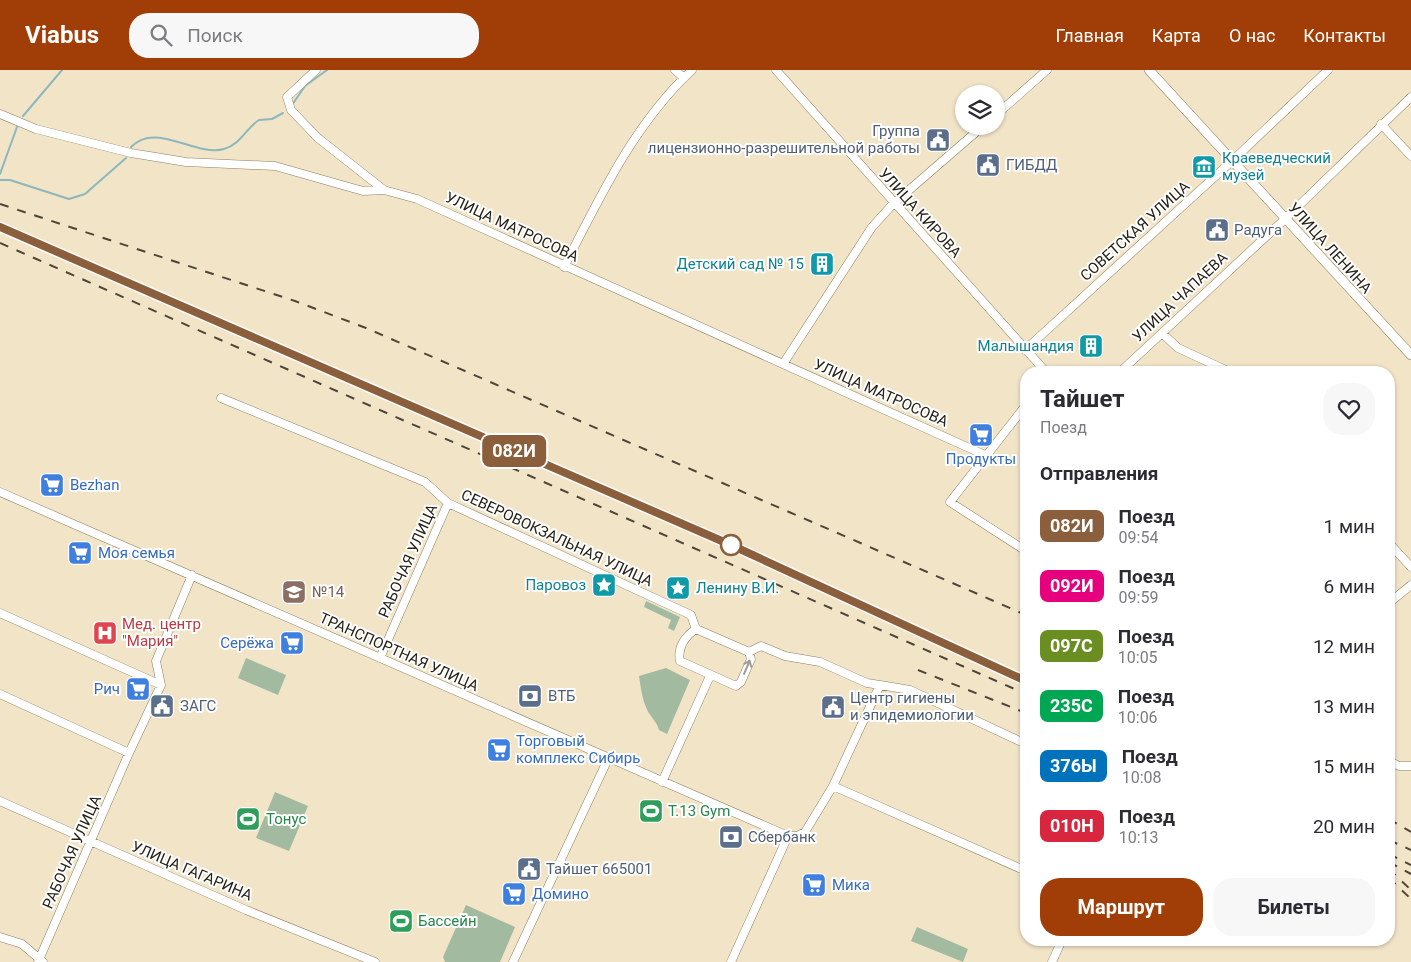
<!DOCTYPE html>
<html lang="ru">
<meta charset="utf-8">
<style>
:root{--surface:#fff;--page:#f7f7f7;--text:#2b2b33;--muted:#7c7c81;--accent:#a13e07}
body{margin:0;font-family:Roboto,sans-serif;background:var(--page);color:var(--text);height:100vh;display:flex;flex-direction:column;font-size:19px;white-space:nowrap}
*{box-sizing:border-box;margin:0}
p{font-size:16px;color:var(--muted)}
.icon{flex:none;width:28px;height:28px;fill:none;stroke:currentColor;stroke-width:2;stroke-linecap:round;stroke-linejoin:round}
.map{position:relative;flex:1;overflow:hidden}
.side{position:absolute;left:1020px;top:296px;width:375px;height:580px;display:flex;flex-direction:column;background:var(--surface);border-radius:20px;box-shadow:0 1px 4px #0004}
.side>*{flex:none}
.badge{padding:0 10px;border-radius:8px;font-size:18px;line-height:32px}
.controls{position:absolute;left:955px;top:15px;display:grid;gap:10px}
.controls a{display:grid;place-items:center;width:50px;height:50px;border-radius:50%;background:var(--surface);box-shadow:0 1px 4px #0004;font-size:25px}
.map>.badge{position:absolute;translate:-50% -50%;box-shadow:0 0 0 2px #fff}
h2{padding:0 20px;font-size:19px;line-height:45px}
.round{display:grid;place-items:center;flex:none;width:52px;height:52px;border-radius:20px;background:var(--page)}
.headline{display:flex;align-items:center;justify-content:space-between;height:85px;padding:0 20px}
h1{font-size:24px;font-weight:700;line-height:38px}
.cta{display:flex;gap:10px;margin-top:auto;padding:10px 20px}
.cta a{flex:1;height:58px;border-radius:20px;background:var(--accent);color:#fff;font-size:20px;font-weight:700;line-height:58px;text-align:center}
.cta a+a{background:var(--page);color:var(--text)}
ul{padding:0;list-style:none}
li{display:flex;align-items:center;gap:15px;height:60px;padding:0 20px}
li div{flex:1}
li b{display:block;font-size:19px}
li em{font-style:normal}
li .badge{min-width:55px;font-weight:700;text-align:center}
header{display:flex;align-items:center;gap:30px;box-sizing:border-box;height:70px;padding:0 25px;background:var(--accent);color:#fff}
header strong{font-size:24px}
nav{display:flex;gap:28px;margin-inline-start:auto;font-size:18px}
.search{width:350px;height:45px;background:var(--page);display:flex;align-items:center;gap:12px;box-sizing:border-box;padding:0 18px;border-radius:20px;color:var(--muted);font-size:19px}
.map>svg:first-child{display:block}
</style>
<header>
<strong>Viabus</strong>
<div class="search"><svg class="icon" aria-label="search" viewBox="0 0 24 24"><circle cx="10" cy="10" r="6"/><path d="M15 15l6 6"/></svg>Поиск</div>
<nav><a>Главная</a><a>Карта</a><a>О нас</a><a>Контакты</a></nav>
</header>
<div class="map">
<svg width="1411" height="892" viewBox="0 0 1411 892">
<rect width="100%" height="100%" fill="#f2e4c7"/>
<path fill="#a2bba0" d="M646 531 680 547 674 561 668 558 671 550 644 537Z
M246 588 286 605 278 625 238 608Z
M666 598 690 610 667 664 659 660C657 653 655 652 651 646 643 636 641 619 639 606Z
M275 722 308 736 289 781 256 768Z
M466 835 515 857 500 892H445L443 887Z
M917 857 968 879 963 892 911 871Z"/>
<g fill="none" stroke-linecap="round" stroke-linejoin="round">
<path stroke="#8cb8bd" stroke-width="2" d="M292 35 305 16 327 0
M23 46 62 0
M131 77C156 51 195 87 224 79 241 74 246 58 259 50L272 49 283 43
M0 104 17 57
M0 110H10L69 129 85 124 126 88"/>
<defs>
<path id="minor" d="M316 0 287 27 291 40 318 68 384 120
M675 0 684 8
M776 0 1046 302
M0 44 36 59 131 83 186 92 275 96 363 121 384 120 417 129 987 386
M996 45 1047 0
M1381 54 1411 86
M564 197C600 127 634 54 692 0
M1162 263 1178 278 1230 302
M1025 280 1232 91 1328 0
M783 294 872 157 893 134 983 56
M1120 302 1285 149 1411 27
M221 328 425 412 448 433 691 545 696 559 749 582 761 576 785 586 820 592 867 613 880 615 833 716 1026 801
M1026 335 950 432 1026 481
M0 422 788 766H797L805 762 833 716
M1389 473 1411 497
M1389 533 1411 515
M0 543 161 615
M696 559C685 566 677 578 680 591L736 616 741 612 751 589 749 582
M380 588 448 433
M880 615 910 620 1026 674
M0 624 129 683 161 615 156 591 192 505
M1389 691 1399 696H1411
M662 712 710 606
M0 731 246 840 375 892
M0 867 22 874 43 892
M38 892 129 683
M513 892 608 689
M731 892 788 766
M1052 892 1062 870"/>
<path id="major" d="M1149 0 1411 285"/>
</defs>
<use href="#minor" stroke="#8c8065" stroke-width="9"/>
<use href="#major" stroke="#8c8065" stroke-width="10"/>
<use href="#minor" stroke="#fff" stroke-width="8"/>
<use href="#major" stroke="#fff" stroke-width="9"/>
<path stroke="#4d4638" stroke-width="2" stroke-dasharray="9 9" stroke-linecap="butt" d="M0 134 295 231 366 258 1026 545
M0 157 731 475 1026 611
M0 173 1026 624
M918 600 1026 643
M1389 749 1411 762
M1389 770 1411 780
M1389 784 1411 795
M1389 792 1411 804
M1389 799 1411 820
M1389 808 1411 829"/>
</g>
<defs><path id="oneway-shaft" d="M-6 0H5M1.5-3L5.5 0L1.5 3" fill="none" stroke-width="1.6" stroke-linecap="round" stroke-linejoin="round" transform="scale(1.25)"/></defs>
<use stroke="#9e9c97" href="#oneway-shaft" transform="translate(747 597) rotate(-67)"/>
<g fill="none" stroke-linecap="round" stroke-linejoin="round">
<defs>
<path id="line" d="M0 157 731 475 1026 611"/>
</defs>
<use href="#line" stroke="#fff" stroke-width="11"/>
<use href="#line" stroke="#8b5e3c" stroke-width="8"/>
</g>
<defs>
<symbol id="civic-square" viewBox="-11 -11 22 22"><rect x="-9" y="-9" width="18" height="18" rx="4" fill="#5c6f8a" stroke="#fff"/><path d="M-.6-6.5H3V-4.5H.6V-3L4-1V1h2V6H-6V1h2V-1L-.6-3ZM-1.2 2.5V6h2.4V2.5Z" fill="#fff"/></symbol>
<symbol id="museum-square" viewBox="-11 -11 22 22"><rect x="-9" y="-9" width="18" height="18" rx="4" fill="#0f9aa8" stroke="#fff"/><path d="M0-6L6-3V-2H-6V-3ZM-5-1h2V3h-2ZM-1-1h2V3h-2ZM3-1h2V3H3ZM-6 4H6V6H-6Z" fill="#fff"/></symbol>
<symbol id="building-square" viewBox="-11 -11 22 22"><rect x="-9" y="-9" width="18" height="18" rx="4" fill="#0f9aa8" stroke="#fff"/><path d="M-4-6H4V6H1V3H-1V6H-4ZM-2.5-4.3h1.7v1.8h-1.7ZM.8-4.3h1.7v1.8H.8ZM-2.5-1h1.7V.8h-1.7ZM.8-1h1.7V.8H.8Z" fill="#fff"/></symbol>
<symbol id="supermarket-square" viewBox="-11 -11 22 22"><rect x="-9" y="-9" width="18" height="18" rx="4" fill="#3f7fe0" stroke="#fff"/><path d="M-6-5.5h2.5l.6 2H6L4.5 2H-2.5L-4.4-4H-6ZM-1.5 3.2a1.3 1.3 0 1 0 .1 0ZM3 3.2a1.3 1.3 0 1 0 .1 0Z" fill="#fff"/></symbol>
<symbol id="sight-square" viewBox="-11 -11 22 22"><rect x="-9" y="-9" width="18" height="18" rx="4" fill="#0f9aa8" stroke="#fff"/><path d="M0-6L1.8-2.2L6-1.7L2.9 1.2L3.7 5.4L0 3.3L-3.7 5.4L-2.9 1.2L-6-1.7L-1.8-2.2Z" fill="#fff"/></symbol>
<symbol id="school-square" viewBox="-11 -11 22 22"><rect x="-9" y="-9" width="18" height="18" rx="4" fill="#8d6e63" stroke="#fff"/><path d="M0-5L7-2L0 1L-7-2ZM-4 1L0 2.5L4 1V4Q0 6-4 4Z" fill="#fff"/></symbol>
<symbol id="hospital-square" viewBox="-11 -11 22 22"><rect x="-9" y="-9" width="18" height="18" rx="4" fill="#e0444e" stroke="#fff"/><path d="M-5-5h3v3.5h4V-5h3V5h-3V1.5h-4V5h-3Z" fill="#fff"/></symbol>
<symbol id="bank-square" viewBox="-11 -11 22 22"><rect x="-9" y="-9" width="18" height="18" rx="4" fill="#5c6f8a" stroke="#fff"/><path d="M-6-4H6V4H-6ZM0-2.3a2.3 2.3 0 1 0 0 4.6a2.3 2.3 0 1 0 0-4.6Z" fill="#fff"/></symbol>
<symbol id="stadium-square" viewBox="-11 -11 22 22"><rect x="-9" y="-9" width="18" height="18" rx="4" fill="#2e9e5b" stroke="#fff"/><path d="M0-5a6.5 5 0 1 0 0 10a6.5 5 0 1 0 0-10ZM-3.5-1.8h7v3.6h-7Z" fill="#fff"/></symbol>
</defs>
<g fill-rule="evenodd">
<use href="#civic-square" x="924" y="56" width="28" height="28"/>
<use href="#civic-square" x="974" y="81" width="28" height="28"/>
<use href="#museum-square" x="1190" y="83" width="28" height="28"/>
<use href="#civic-square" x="1203" y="146" width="28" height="28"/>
<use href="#building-square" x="808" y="180" width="28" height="28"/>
<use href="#building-square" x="1077" y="262" width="28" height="28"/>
<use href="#supermarket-square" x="967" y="351" width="28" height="28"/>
<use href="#supermarket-square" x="38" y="401" width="28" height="28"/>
<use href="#supermarket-square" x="66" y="469" width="28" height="28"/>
<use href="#sight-square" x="590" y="501" width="28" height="28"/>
<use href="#sight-square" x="664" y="504" width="28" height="28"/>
<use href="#school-square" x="280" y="508" width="28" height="28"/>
<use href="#hospital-square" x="91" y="549" width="28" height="28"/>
<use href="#supermarket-square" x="278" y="559" width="28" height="28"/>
<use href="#supermarket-square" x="124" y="605" width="28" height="28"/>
<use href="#bank-square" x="516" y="612" width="28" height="28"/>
<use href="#civic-square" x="148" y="622" width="28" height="28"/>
<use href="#civic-square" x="819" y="623" width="28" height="28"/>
<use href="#supermarket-square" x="485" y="666" width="28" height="28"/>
<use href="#stadium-square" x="637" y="727" width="28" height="28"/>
<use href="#stadium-square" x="234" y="735" width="28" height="28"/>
<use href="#bank-square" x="717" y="753" width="28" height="28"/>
<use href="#civic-square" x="515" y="785" width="28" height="28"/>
<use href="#supermarket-square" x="800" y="801" width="28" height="28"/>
<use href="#supermarket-square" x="500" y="810" width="28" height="28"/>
<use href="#stadium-square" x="387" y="837" width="28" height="28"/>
</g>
<circle fill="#fff" stroke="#8b5e3c" stroke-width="2.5" cx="731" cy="475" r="10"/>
<g text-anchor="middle" stroke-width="4" stroke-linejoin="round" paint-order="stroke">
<g font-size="15" fill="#4e5e75" stroke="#fff" text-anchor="start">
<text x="920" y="66" text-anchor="end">Группа<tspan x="920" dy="17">лицензионно-разрешительной работы</tspan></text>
<text x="1006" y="100">ГИБДД</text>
<text x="1234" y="165">Радуга</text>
<text x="548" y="631">ВТБ</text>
<text x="850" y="633">Центр гигиены<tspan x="850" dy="17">и эпидемиологии</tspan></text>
<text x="180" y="641">ЗАГС</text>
<text x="748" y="772">Сбербанк</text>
<text x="546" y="804">Тайшет 665001</text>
</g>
<g font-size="15" fill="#0d838f" stroke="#fff" text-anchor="end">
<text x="1222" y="93" text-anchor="start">Краеведческий<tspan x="1222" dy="17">музей</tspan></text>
<text x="804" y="199">Детский сад № 15</text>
<text x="1074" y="281">Малышандия</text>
<text x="586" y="520">Паровоз</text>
<text x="696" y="523" text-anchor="start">Ленину В.И.</text>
</g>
<g font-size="15" fill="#272217" stroke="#fff">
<text transform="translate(920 143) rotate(48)" y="5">УЛИЦА КИРОВА</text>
<text transform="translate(512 157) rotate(25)" y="5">УЛИЦА МАТРОСОВА</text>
<text transform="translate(1135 161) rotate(-42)" y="5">СОВЕТСКАЯ УЛИЦА</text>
<text transform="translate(1330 178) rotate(48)" y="5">УЛИЦА ЛЕНИНА</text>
<text transform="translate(1180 227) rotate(-43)" y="5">УЛИЦА ЧАПАЕВА</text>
<text transform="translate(881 323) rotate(24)" y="5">УЛИЦА МАТРОСОВА</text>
<text transform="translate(557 468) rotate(25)" y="5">СЕВЕРОВОКЗАЛЬНАЯ УЛИЦА</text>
<text transform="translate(408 491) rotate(-66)" y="5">РАБОЧАЯ УЛИЦА</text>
<text transform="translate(399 582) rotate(24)" y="5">ТРАНСПОРТНАЯ УЛИЦА</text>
<text transform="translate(72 782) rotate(-66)" y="5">РАБОЧАЯ УЛИЦА</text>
<text transform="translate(192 801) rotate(23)" y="5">УЛИЦА ГАГАРИНА</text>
</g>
<g font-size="15" fill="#366cbe" stroke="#fff" text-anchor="start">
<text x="981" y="394" text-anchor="middle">Продукты</text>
<text x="70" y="420">Bezhan</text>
<text x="98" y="488">Моя семья</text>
<text x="274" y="578" text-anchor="end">Серёжа</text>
<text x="120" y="624" text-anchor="end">Рич</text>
<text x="516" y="676">Торговый<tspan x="516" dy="17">комплекс Сибирь</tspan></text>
<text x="832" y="820">Мика</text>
<text x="532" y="829">Домино</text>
</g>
<g font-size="15" fill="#785e54" stroke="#fff" text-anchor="start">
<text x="312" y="527">№14</text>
</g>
<g font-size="15" fill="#be3a42" stroke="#fff" text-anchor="start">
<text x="122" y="559">Мед. центр<tspan x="122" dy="17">"Мария"</tspan></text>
</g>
<g font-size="15" fill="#27864d" stroke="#fff" text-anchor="start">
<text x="668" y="746">T.13 Gym</text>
<text x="266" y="754">Тонус</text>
<text x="418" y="856">Бассейн</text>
</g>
</g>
</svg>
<div class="controls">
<a><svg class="icon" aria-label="layers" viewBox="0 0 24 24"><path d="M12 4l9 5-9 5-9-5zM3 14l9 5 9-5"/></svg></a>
</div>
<b class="badge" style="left:514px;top:381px;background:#8b5e3c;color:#fff">082И</b>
<section class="side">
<div class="headline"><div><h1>Тайшет</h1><p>Поезд</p></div><a class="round"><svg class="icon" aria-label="heart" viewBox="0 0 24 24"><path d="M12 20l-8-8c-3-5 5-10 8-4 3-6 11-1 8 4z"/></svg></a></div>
<h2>Отправления</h2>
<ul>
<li><span class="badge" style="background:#8b5e3c;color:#fff">082И</span><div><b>Поезд</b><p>09:54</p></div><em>1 мин</em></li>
<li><span class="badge" style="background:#e6007e;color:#fff">092И</span><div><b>Поезд</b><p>09:59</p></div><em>6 мин</em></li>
<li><span class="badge" style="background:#6b8e23;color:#fff">097С</span><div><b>Поезд</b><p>10:05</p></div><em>12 мин</em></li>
<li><span class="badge" style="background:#00a651;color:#fff">235С</span><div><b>Поезд</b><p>10:06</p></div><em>13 мин</em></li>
<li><span class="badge" style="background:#0072bc;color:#fff">376Ы</span><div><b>Поезд</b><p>10:08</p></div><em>15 мин</em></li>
<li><span class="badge" style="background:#d7263d;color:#fff">010Н</span><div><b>Поезд</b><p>10:13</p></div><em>20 мин</em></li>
</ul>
<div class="cta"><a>Маршрут</a><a>Билеты</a></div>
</section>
</div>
